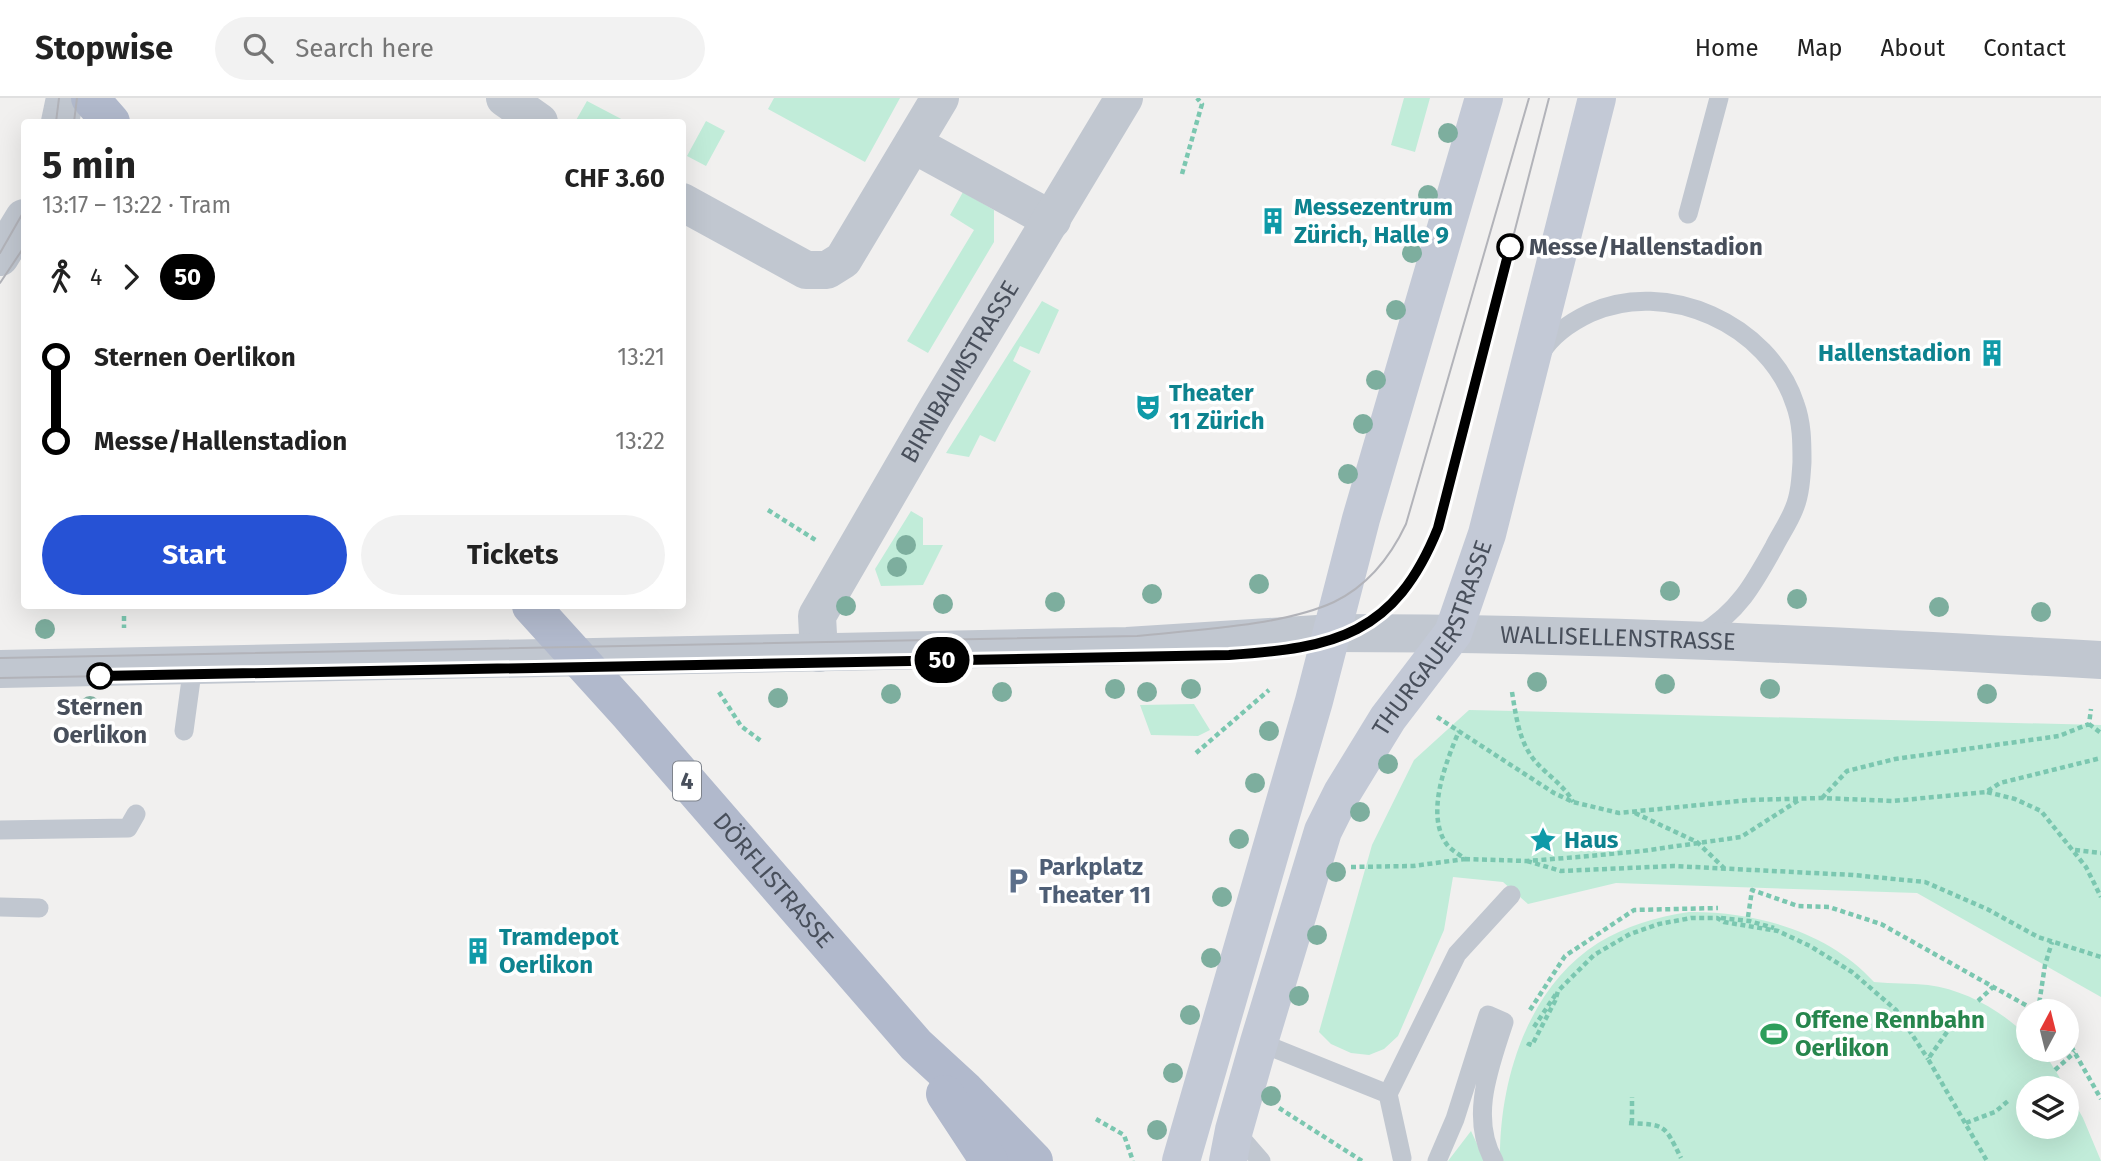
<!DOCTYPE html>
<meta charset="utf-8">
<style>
:root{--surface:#fff;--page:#f2f2f2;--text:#222;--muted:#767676;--line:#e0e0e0;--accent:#2652d5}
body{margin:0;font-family:"Fira Sans",sans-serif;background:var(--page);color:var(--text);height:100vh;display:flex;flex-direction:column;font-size:26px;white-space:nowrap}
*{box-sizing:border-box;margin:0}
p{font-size:23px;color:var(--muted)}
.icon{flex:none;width:38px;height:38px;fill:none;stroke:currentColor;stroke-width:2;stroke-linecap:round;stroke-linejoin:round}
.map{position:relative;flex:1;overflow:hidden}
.drawer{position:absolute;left:21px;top:21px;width:665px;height:490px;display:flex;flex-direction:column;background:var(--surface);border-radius:7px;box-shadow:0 7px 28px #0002}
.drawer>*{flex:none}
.badge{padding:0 14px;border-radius:23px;font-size:24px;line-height:46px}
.needle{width:46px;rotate:7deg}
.fabs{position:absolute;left:2016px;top:901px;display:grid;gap:14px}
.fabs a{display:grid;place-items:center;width:63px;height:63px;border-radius:50%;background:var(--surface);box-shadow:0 7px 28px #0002;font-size:35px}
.map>.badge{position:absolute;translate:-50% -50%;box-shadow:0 0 0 4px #fff}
.legs{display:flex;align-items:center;gap:10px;height:77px;padding:0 21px;font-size:23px}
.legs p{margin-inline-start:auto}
.head{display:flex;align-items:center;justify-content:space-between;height:119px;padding:0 21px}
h1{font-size:38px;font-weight:700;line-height:52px}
.button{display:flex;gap:14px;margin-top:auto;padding:14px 21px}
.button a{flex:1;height:80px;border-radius:42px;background:var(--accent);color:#fff;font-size:28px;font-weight:700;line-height:80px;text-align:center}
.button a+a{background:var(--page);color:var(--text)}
ul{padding:0 21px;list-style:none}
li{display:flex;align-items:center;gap:24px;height:84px;font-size:26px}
li i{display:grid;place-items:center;width:10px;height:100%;margin:0 9px;background:currentColor}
li i::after{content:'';width:18px;height:18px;margin:-9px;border:5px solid;border-radius:50%;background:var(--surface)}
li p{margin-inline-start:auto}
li:first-child i{background:linear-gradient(#0000 50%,currentColor 0)}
li:last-child i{background:linear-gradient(currentColor 50%,#0000 0)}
header{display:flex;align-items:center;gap:42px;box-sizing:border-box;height:98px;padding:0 35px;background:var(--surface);border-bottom:2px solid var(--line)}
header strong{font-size:33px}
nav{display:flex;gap:38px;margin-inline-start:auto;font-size:24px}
.search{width:490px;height:63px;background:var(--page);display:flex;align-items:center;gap:18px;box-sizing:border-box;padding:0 24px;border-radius:38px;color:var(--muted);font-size:26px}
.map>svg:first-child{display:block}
</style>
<header>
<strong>Stopwise</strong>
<div class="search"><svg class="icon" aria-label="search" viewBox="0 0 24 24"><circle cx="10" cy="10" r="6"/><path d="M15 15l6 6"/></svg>Search here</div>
<nav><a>Home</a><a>Map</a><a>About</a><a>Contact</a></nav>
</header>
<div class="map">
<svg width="2101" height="1063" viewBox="0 0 2101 1063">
<rect width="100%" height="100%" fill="#f1f0ef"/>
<path fill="#c1ecd9" d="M774 0H900L865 64 768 11Z
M1404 0H1430L1415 54 1391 47Z
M587 3 627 24H575Z
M706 23 725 33 706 68 687 58Z
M963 94 994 112V144L928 255 907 243 974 132 950 117Z
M1042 203 1059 212 1039 256 1020 248 1013 263 1031 273 995 344 980 337 969 359 946 355Z
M911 413 923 420V447H943L923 487 881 488 875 471Z
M1194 606 1210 632 1198 638 1151 637 1140 607Z
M1469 612 2101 627V899L1917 795 1616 785 1528 806 1503 784 1453 779 1444 832 1398 938 1384 951 1369 957 1351 955 1331 946 1319 934 1372 747 1414 662Z
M1689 814C1755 813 1829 834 1874 884 1892 886 1911 885 1928 887 1966 892 2002 913 2028 939V952H2041L2044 954 2066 990H2028V1029H2067V992L2083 1020 2101 1063H1500C1499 984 1527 890 1598 845 1626 828 1656 819 1689 814Z
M1471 1033 1485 1063H1448Z"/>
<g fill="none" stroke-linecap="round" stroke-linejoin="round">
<path stroke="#7bc7b0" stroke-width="4.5" stroke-dasharray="5 3.5" stroke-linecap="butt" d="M1182 76 1202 6 1197 0
M768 412 817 443
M124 518V530
M719 594 741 628 761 643
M1512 594C1516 618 1519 644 1535 663 1547 677 1564 687 1573 704
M1437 619 1554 695 1573 704 1619 715 1749 702 1822 700 1893 703 1986 694 2000 685 2101 660
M2089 626 2101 635
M1196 655 1269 592
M1987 694 2015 701 2041 713 2086 769 2101 799
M1822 700 1847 673 1895 661 2059 638 2089 626 2091 611
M1635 715 1697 744 1724 770
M2075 752 2101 755
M1465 761 1527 763 1578 759 1642 753 1741 739 1799 702
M1527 763 1561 773 1673 768 1853 777 1925 784 1987 811 2038 839 2101 859
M1351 769 1413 768 1465 761C1460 757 1453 753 1448 748 1424 718 1446 664 1459 633
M1748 819 1752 792 1798 808 1829 809 1881 826 2038 914
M1721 820 1749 823 1774 830
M1978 903 1993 889
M1530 912 1565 858 1634 812 1718 810
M2038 913 2045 867 2052 844
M1534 929 1556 896
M1947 934 1928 961 1987 1063
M2067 941 2101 1001
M1528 948 1529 946 1532 947 1555 903 1558 893 1594 857 1630 836 1659 826 1691 820H1717L1724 824 1778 833 1810 848 1852 874 1896 912 1928 961
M2055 972 2075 954
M1279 1010 1362 1063
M1096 1021 1124 1037 1133 1063
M1629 1025C1666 1027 1664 1026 1681 1060
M1632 1025V999
M1966 1025 1995 1014 2008 1003"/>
<path stroke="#c1c7d0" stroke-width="19" d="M1688 116 1719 0
M1541 255C1552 237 1571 224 1590 215 1666 180 1769 226 1795 306 1802 325 1802 344 1802 364 1801 380 1800 397 1794 411 1789 424 1780 437 1774 449 1753 487 1738 514 1700 537
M184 633 193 567
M0 732 128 730 136 716
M0 809 39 810
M1259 944 1388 996 1457 856 1511 797
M1388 996 1402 1060
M1234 1032 1261 1063
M1437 1063 1455 1021 1488 917 1504 924C1490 968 1469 1019 1494 1063"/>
<g stroke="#c1c7d0" stroke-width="38">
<path d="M505 0 539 24"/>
<path d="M60 24 65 0"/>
<path d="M913 46 1052 122"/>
<path d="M682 104 806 172H827L843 162 940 0"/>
<path d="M0 159 24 120"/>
<path id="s1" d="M819 555 817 518 934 316 1124 0"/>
<path d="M0 571 1127 548 1333 535"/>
</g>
<path stroke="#c1c7d0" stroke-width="38" id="s2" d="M1333 535C1589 535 1845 548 2101 562"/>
<g stroke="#c3c9d6" stroke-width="38">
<path d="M1181 1063 1314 603 1361 421 1484 0"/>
<path id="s3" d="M1228 1063 1234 1032 1259 944 1323 733 1342 695 1388 620 1453 535 1487 436 1597 0"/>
</g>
<g stroke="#b1b9cc" stroke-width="38">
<path d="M90 0 111 24"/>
<path id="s4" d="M531 508 628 615 916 947 965 992 1034 1063"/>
<path d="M945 996 989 1063"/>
</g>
<path stroke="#b2b3b9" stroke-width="2" d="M56 24 59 0
M74 24 77 0
M0 155 24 113
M0 185 24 149
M0 560 1137 538C1194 532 1282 528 1334 504 1367 488 1390 460 1406 426L1529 0
M0 580 1229 557C1335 551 1396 536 1438 430L1549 0"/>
</g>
<g fill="#7dae9e">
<circle cx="1448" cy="35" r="10"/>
<circle cx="1428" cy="97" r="10"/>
<circle cx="1412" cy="155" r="10"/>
<circle cx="1396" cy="212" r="10"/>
<circle cx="1376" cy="282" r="10"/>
<circle cx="1363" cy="326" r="10"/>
<circle cx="1348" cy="376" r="10"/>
<circle cx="906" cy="447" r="10"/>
<circle cx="897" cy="469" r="10"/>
<circle cx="1259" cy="486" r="10"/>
<circle cx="1670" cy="493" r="10"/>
<circle cx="1152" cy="496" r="10"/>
<circle cx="1797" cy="501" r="10"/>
<circle cx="1055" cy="504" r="10"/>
<circle cx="943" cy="506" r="10"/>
<circle cx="846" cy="508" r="10"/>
<circle cx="1939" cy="509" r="10"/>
<circle cx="2041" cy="514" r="10"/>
<circle cx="45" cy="531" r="10"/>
<circle cx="1537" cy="584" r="10"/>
<circle cx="1665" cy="586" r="10"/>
<circle cx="1115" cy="591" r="10"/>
<circle cx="1191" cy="591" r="10"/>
<circle cx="1770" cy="591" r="10"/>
<circle cx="1002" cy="594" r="10"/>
<circle cx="1147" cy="594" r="10"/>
<circle cx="891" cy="596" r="10"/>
<circle cx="1987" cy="596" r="10"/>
<circle cx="778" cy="600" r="10"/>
<circle cx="90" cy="608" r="10"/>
<circle cx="1269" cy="633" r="10"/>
<circle cx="1388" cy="666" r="10"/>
<circle cx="1255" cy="685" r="10"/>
<circle cx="1360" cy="714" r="10"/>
<circle cx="1239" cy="741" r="10"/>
<circle cx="1336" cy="774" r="10"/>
<circle cx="1222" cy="799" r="10"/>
<circle cx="1317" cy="837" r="10"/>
<circle cx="1211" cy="860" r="10"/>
<circle cx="1299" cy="898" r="10"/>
<circle cx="1190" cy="917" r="10"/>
<circle cx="1173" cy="975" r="10"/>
<circle cx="1271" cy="998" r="10"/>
<circle cx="1157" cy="1032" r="10"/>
</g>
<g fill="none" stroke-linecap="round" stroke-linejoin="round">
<defs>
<path id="line-1" d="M100 578 1229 557C1335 550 1395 537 1438 430L1510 149"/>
</defs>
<use href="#line-1" stroke="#fff" stroke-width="16"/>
<use href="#line-1" stroke="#000" stroke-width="10"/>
</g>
<defs>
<symbol id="building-bare" viewBox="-9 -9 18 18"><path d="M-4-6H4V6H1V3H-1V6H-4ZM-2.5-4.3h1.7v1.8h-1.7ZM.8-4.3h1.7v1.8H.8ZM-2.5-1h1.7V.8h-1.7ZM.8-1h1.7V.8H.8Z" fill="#0f9aa8" stroke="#fff" stroke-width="2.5" paint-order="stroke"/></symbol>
<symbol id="theatre-bare" viewBox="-9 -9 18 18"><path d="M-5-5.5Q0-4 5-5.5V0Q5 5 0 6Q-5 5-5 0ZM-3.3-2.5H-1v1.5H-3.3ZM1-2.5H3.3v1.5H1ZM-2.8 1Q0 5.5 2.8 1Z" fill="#0f9aa8" stroke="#fff" stroke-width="2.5" paint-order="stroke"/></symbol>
<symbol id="sight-bare" viewBox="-9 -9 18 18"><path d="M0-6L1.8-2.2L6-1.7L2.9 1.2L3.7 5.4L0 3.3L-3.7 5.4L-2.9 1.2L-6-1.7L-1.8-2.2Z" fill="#0f9aa8" stroke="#fff" stroke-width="2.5" paint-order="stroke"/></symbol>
<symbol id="parking-bare" viewBox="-9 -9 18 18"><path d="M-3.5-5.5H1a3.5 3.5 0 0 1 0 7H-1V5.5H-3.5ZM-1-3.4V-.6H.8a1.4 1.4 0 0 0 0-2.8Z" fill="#5c6f8a" stroke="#fff" stroke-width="2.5" paint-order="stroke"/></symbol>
<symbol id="stadium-bare" viewBox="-9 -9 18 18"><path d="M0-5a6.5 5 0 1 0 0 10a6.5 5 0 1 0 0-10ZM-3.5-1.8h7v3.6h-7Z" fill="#2e9e5b" stroke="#fff" stroke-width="2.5" paint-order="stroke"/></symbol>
</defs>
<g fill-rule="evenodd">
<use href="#building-bare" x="1254" y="104" width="38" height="38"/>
<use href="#building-bare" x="1973" y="236" width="38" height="38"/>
<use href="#theatre-bare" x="1129" y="290" width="38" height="38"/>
<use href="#sight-bare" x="1524" y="723" width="38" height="38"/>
<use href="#parking-bare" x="999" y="764" width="38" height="38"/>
<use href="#building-bare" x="459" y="834" width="38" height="38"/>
<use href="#stadium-bare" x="1755" y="917" width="38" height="38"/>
</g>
<g fill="#fff" stroke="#000" stroke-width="3.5">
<circle cx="1510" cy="149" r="12"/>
<circle cx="100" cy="578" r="12"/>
</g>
<g text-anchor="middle" stroke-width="7" stroke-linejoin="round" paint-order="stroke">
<rect fill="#fff" stroke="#7f848c" stroke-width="2" x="673" y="663.5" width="28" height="39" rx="5"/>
<g font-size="23" font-weight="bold" fill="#484f5b">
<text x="687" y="691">4</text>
</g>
<g font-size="24" font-weight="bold" fill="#0d838f" stroke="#fff" text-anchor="start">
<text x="1294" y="117">Messezentrum<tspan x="1294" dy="28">Zürich, Halle 9</tspan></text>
<text x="1971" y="263" text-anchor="end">Hallenstadion</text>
<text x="1169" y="303">Theater<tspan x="1169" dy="28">11 Zürich</tspan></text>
<text x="1564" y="750">Haus</text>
<text x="499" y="847">Tramdepot<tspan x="499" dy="28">Oerlikon</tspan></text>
</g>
<g font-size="24" font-weight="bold" fill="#484f5b" stroke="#fff" text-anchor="start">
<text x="1529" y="157">Messe/Hallenstadion</text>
<text x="100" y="617" text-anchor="middle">Sternen<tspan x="100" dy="28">Oerlikon</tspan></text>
</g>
<g font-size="24" fill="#484f5b" stroke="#fff">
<text dy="8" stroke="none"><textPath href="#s1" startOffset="320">BIRNBAUMSTRASSE</textPath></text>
<text dy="8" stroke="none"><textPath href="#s3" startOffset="567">THURGAUERSTRASSE</textPath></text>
<text dy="8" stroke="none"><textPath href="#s2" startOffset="285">WALLISELLENSTRASSE</textPath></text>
<text dy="8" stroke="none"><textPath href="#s4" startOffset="366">DÖRFLISTRASSE</textPath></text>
</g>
<g font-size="24" font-weight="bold" fill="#4e5e75" stroke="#fff" text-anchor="start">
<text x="1039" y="777">Parkplatz<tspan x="1039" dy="28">Theater 11</tspan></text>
</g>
<g font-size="24" font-weight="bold" fill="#27864d" stroke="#fff" text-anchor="start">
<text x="1795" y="930">Offene Rennbahn<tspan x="1795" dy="28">Oerlikon</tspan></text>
</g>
</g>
</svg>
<div class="fabs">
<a><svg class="needle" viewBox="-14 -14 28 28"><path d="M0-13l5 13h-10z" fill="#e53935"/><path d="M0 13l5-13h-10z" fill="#767676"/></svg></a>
<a><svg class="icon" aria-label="layers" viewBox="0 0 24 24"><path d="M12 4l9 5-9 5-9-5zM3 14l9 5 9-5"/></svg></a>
</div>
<b class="badge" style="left:942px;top:562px;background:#000;color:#fff">50</b>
<section class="drawer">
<div class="head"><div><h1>5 min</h1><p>13:17 – 13:22 · Tram</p></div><b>CHF 3.60</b></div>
<div class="legs"><svg class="icon" aria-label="walk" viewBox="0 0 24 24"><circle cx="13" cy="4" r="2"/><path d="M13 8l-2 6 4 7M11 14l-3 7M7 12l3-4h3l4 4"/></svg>4<svg class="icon" aria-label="forward" viewBox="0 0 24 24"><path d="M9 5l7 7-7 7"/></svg><b class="badge" style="background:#000;color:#fff">50</b></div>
<ul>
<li><i style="color:#000"></i><b>Sternen Oerlikon</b><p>13:21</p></li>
<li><i style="color:#000"></i><b>Messe/Hallenstadion</b><p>13:22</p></li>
</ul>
<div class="button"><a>Start</a><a>Tickets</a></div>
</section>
</div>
